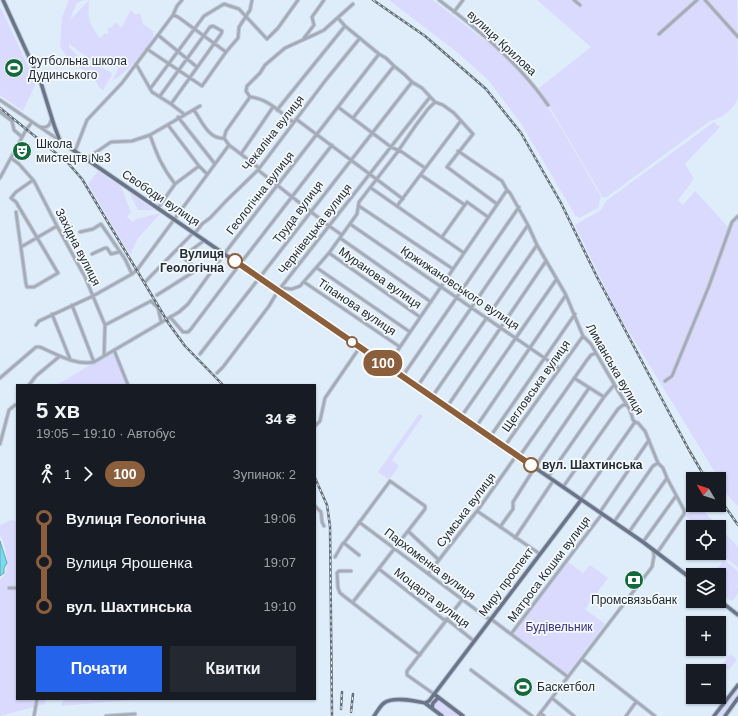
<!DOCTYPE html>
<html lang="uk">
<meta charset="utf-8">
<style>
:root{--surface:#171b24;--page:#242831;--text:#f1f3f6;--muted:#9ea1a6;--accent:#2563eb}
body{margin:0;font-family:Helvetica,sans-serif;background:var(--page);color:var(--text);height:100vh;display:flex;flex-direction:column;font-size:15px;white-space:nowrap}
*{box-sizing:border-box;margin:0}
p{font-size:13px;color:var(--muted)}
.icon{flex:none;width:22px;height:22px;fill:none;stroke:currentColor;stroke-width:2;stroke-linecap:round;stroke-linejoin:round}
.map{position:relative;flex:1;overflow:hidden}
.details{position:absolute;left:16px;top:384px;width:300px;height:316px;display:flex;flex-direction:column;background:var(--surface);border-radius:0px;box-shadow:0 1px 3px #0004}
.details>*{flex:none}
.badge{padding:0 8px;border-radius:13px;font-size:14px;line-height:26px}
.needle{width:26px;rotate:309deg}
.fabs{position:absolute;left:686px;top:472px;display:grid;gap:8px}
.fabs a{display:grid;place-items:center;width:40px;height:40px;border-radius:0px;background:var(--surface);box-shadow:0 1px 3px #0004;font-size:20px}
.map>.badge{position:absolute;translate:-50% -50%;box-shadow:0 0 0 2px #fff}
.legs{display:flex;align-items:center;gap:6px;height:44px;padding:0 20px;font-size:13px}
.legs p{margin-inline-start:auto}
.summary{display:flex;align-items:center;justify-content:space-between;height:68px;padding:0 20px}
h1{font-size:22px;font-weight:800;line-height:30px}
.primary-button{display:flex;gap:8px;margin-top:auto;padding:8px 20px}
.primary-button a{flex:1;height:46px;border-radius:0px;background:var(--accent);color:#fff;font-size:16px;font-weight:800;line-height:46px;text-align:center}
.primary-button a+a{background:var(--page);color:var(--text)}
ul{padding:0 20px;list-style:none}
li{display:flex;align-items:center;gap:14px;height:44px;font-size:15px}
li i{display:grid;place-items:center;width:6px;height:100%;margin:0 5px;background:currentColor}
li i::after{content:'';width:10px;height:10px;margin:-5px;border:3px solid;border-radius:50%;background:var(--surface)}
li p{margin-inline-start:auto}
li:first-child i{background:linear-gradient(#0000 50%,currentColor 0)}
li:last-child i{background:linear-gradient(currentColor 50%,#0000 0)}
.map>svg:first-child{display:block}
</style>
<div class="map">
<svg width="738" height="716" viewBox="0 0 738 716">
<rect width="100%" height="100%" fill="#dfedfb"/>
<path fill="#dadafe" d="M69 0H84L77 3 69 21 89 0C88 20 88 22 100 38L105 33 108 35V28L112 27 114 24 117 23 121 28 131 10 135 15 140 13 143 24 153 31C153 33 154 35 153 37 150 46 122 78 113 80L119 67H111L95 62 88 58 69 44V47C79 60 96 65 111 72L112 75 103 90 99 87 95 80 67 57 60 46 62 17Z
M389 0H433L496 49 518 69 541 96 563 131 601 197 598 208 579 218 575 215 522 125 489 81 458 53Z
M537 0H737L738 98C734 109 721 119 710 121L607 197 603 198 539 88 591 47Z
M1 8 36 83 23 111 0 95V9Z
M714 122 720 127 685 164 694 179 678 200 683 205 695 191 727 226 738 216V506L728 496 719 479 617 312 575 225 601 210 606 201Z
M98 171 121 187 131 212 127 217 133 222 136 219 161 213 138 238 130 255 88 184Z
M129 192 154 210H138Z
M113 351 121 368 126 385H57Z
M419 414 423 416 392 460 399 466 389 480 378 472Z
M699 506 738 547V567L719 553V527H693V534L689 530 694 523 685 516Z
M11 520 17 521V699H46L45 704 0 716V580C12 570 6 551 2 538L0 536V525Z
M724 560 738 571V586L732 582 738 587V594L733 600 731 601 719 591V575H716L722 574 716 570Z
M568 562 583 573 590 565 608 578 585 609 605 624 567 674 513 633Z
M730 654 737 659 729 670 722 665Z
M521 683 528 688 521 697 510 689 515 684 518 687Z
M738 688V696L723 716H716Z
M64 699H131L130 700 61 706Z
M438 700H439L460 716H446L434 707V704Z"/>
<path fill="#7adbec" stroke="#60a6b5" d="M0 541 7 563 4 568V573L0 576Z"/>
<g fill="none" stroke-linecap="round" stroke-linejoin="round">
<defs>
<path id="minor" d="M439 0C479 30 519 63 548 105
M574 0 580 5
M705 0 738 37
M454 12 463 0
M173 15 178 17 226 52
M338 18 345 26 379 54 386 58 394 66 404 74 412 82 422 88 435 102 443 105 454 113 473 134 447 167 497 204
M659 34 697 0
M158 35 197 67
M304 38 314 25 312 17 324 0
M147 49 202 86 226 52 238 38 239 27 250 10 252 0
M136 64 152 92 171 104 184 114
M150 89 204 16 224 4 239 9 267 39 278 28 298 0
M160 96 210 27 213 26 222 31 221 34 171 104
M0 100 59 140
M338 107 391 147 402 152 425 168
M194 110C201 120 209 140 224 138L229 145 259 168
M277 110 345 26
M0 112 12 121 14 130 22 137
M178 117 215 164
M353 118 394 66
M296 119 403 199
M293 122C281 113 267 98 250 97L246 91 247 86 260 73 265 65 285 48 318 33 324 30 353 4
M168 125 199 166 207 174
M41 127C47 128 50 126 51 120
M150 135C157 155 162 167 175 184
M224 138 226 131 250 97
M75 151 87 120 122 83 173 15 177 6 182 0
M458 151 502 181 507 190 510 193 528 225 537 245 566 295 583 336 591 344 596 353 617 389 630 410 633 420 635 422 638 423 645 431 658 463 663 468 667 478 684 510V514L657 553
M241 154 273 107
M11 158 19 164 34 181 57 226 85 277 105 325 104 355
M86 159 111 142 132 141 150 135 200 106
M258 170 329 226 342 235
M421 175 465 205
M0 178 26 130 32 122
M371 188 464 253
M359 206 453 269
M397 206 460 122
M158 208 175 184 199 166
M16 212 26 284 27 287H34L58 273 16 202 11 198 16 192 33 180
M350 224 559 368
M80 232 93 229 101 224 125 259 132 274
M195 233 202 224 210 218 227 200 258 170 325 81 360 38
M442 237 467 202 488 217
M340 238 431 302
M21 247 57 226
M329 253 420 317
M92 254 105 248H107L111 254 119 252
M317 268 410 332
M145 282 193 233
M304 282 400 347
M282 288 292 289 300 286 329 253 357 214 359 202 396 154 416 125 428 109 435 102
M157 295 195 271 196 268 184 258 190 251 205 240
M72 305 94 362
M52 314 70 359
M170 317 183 332H188L191 329 240 264 332 145
M36 325 39 321 93 296 132 274 137 270 229 145
M105 325 151 301 158 308 161 321
M114 350 128 385
M200 354 412 82
M387 366 507 190
M217 373 223 367 269 306 278 291 430 97
M402 377 519 207
M0 378 36 347H40C56 354 76 366 94 362L179 312 188 304 224 254 379 54
M574 378 604 397
M665 381 672 376 709 286 732 222 738 216
M29 385 36 376 60 356
M417 387 528 225
M432 397 537 245
M447 407 546 261
M461 417 556 280
M315 426 320 421 325 398 360 347
M476 427 566 295
M490 437 575 314
M0 444 9 410 15 405
M504 447 583 336
M519 457 587 360 591 355 596 353
M548 477 604 397 614 385
M563 487 618 409 623 405H626
M581 499 635 422
M315 506 321 512 322 522 324 526
M477 511 540 554
M600 512 649 440
M359 522 487 618 491 619 568 677
M614 522 653 466 658 463
M500 527 513 509V502L537 464 589 388
M408 531 439 560
M629 532 667 478
M515 538 553 481
M643 542 676 496
M335 557 343 543
M379 569 443 619 449 621 474 641
M351 571H339L337 573 338 588 340 593 420 655
M428 574 480 507 516 456
M9 588H17
M353 602 425 509V506L390 481 344 543 359 555
M511 634 602 514
M582 659 655 716
M471 670 532 716
M434 694 407 675V671L462 600
M552 698 574 716
M540 713 544 716
M34 716 37 699
M106 716 135 714
M538 716 652 567 654 556 653 550
M626 716 636 702"/>
<path id="major" d="M3 0 41 83 54 125 60 141 643 542 693 580
M719 600 738 615
M434 694 463 716
M425 703 442 716
M432 708 433 703 437 699 439 698
M374 716C377 712 380 706 384 703 393 696 415 701 425 703L429 701 581 500
M714 716 738 685
M725 716 738 698"/>
</defs>
<use href="#minor" stroke="#bdcad7" stroke-width="4.5"/>
<use href="#major" stroke="#bdcad7" stroke-width="5.5"/>
<use href="#minor" stroke="#a5aab6" stroke-width="2.5"/>
<use href="#major" stroke="#6b7488" stroke-width="3.5"/>
<defs>
<path id="rail" d="M373 0 425 36 486 89 521 133 561 203 597 277 689 450 706 479
M0 108 68 163 82 179 169 324 185 346 223 385
M315 478 327 505 330 526 332 716
M719 498 738 525
M341 709 342 692
M351 712 353 694"/>
</defs>
<use href="#rail" stroke="#636e78" stroke-width="2.5"/>
<use href="#rail" stroke="#f4f9fd" stroke-width="1" stroke-dasharray="3" stroke-linecap="butt"/>
</g>
<g fill="none" stroke-linecap="round" stroke-linejoin="round">
<defs>
<path id="line-1" d="M235 261 531 465"/>
</defs>
<use href="#line-1" stroke="#fff" stroke-width="9"/>
<use href="#line-1" stroke="#8b5e3c" stroke-width="6"/>
</g>
<defs>
<symbol id="stadium-disc" viewBox="-11 -11 22 22"><circle r="9.5" fill="#13693b" stroke="#f4f9fd"/><path d="M0-5a6.5 5 0 1 0 0 10a6.5 5 0 1 0 0-10ZM-3.5-1.8h7v3.6h-7Z" fill="#fff"/></symbol>
<symbol id="theatre-disc" viewBox="-11 -11 22 22"><circle r="9.5" fill="#13693b" stroke="#f4f9fd"/><path d="M-5-5.5Q0-4 5-5.5V0Q5 5 0 6Q-5 5-5 0ZM-3.3-2.5H-1v1.5H-3.3ZM1-2.5H3.3v1.5H1ZM-2.8 1Q0 5.5 2.8 1Z" fill="#fff"/></symbol>
<symbol id="bank-disc" viewBox="-11 -11 22 22"><circle r="9.5" fill="#13693b" stroke="#f4f9fd"/><path d="M-6-4H6V4H-6ZM0-2.3a2.3 2.3 0 1 0 0 4.6a2.3 2.3 0 1 0 0-4.6Z" fill="#fff"/></symbol>
</defs>
<g fill-rule="evenodd">
<use href="#stadium-disc" x="3" y="57" width="22" height="22"/>
<use href="#theatre-disc" x="11" y="140" width="22" height="22"/>
<use href="#bank-disc" x="623" y="569" width="22" height="22"/>
<use href="#stadium-disc" x="512" y="676" width="22" height="22"/>
</g>
<g fill="#fff" stroke="#8b5e3c" stroke-width="2">
<circle cx="235" cy="261" r="7"/>
<circle cx="352" cy="342" r="5"/>
<circle cx="531" cy="465" r="7"/>
</g>
<g text-anchor="middle" stroke-width="3.5" stroke-linejoin="round" paint-order="stroke">
<g font-size="12" fill="#232c34" stroke="#f4f9fd">
<text transform="translate(502 43) rotate(43)" y="4">вулиця Крилова</text>
<text transform="translate(273 133) rotate(-52)" y="4">Чекаліна вулиця</text>
<text transform="translate(260 193) rotate(-52)" y="4">Геологічна вулиця</text>
<text transform="translate(161 198) rotate(34)" y="4">Свободи вулиця</text>
<text transform="translate(298 212) rotate(-53)" y="4">Труда вулиця</text>
<text transform="translate(315 229) rotate(-52)" y="4">Чернівецька вулиця</text>
<text transform="translate(78 247) rotate(63)" y="4">Західна вулиця</text>
<text transform="translate(380 278) rotate(35)" y="4">Муранова вулиця</text>
<text transform="translate(460 288) rotate(34)" y="4">Кржижановського вулиця</text>
<text transform="translate(357 307) rotate(34)" y="4">Тіпанова вулиця</text>
<text transform="translate(615 369) rotate(60)" y="4">Лиманська вулиця</text>
<text transform="translate(536 386) rotate(-55)" y="4">Щегловська вулиця</text>
<text transform="translate(466 510) rotate(-53)" y="4">Сумська вулиця</text>
<text transform="translate(430 564) rotate(37)" y="4">Пархоменка вулиця</text>
<text transform="translate(549 569) rotate(-53)" y="4">Матроса Кошки вулиця</text>
<text transform="translate(506 582) rotate(-53)" y="4">Миру проспект</text>
<text transform="translate(432 598) rotate(37)" y="4">Моцарта вулиця</text>
</g>
<g font-size="12" fill="#232c34" stroke="#f4f9fd" text-anchor="start">
<text x="28" y="65">Футбольна школа<tspan x="28" dy="14">Дудинського</tspan></text>
<text x="36" y="148">Школа<tspan x="36" dy="14">мистецтв №3</tspan></text>
<text x="634" y="604" text-anchor="middle">Промсвязьбанк</text>
<text x="537" y="691">Баскетбол</text>
</g>
<g font-size="12" font-weight="bold" fill="#232c34" stroke="#f4f9fd" text-anchor="end">
<text x="224" y="258">Вулиця<tspan x="224" dy="14">Геологічна</tspan></text>
<text x="542" y="469" text-anchor="start">вул. Шахтинська</text>
</g>
<g font-size="12" fill="#3b2f7b" stroke="#f4f9fd">
<text x="559" y="631">Будівельник</text>
</g>
</g>
</svg>
<div class="fabs">
<a><svg class="needle" viewBox="-14 -14 28 28"><path d="M0-13l5 13h-10z" fill="#e53935"/><path d="M0 13l5-13h-10z" fill="#9ea1a6"/></svg></a>
<a><svg class="icon" aria-label="locate" viewBox="0 0 24 24"><circle cx="12" cy="12" r="6"/><path d="M12 2v4M12 18v4M2 12h4M18 12h4"/></svg></a>
<a><svg class="icon" aria-label="layers" viewBox="0 0 24 24"><path d="M12 4l9 5-9 5-9-5zM3 14l9 5 9-5"/></svg></a>
<a>+</a>
<a>−</a>
</div>
<b class="badge" style="left:383px;top:363px;background:#8b5e3c;color:#fff">100</b>
<section class="details">
<div class="summary"><div><h1>5 хв</h1><p>19:05 – 19:10 · Автобус</p></div><b>34 ₴</b></div>
<div class="legs"><svg class="icon" aria-label="walk" viewBox="0 0 24 24"><circle cx="13" cy="4" r="2"/><path d="M13 8l-2 6 4 7M11 14l-3 7M7 12l3-4h3l4 4"/></svg>1<svg class="icon" aria-label="forward" viewBox="0 0 24 24"><path d="M9 5l7 7-7 7"/></svg><b class="badge" style="background:#8b5e3c;color:#fff">100</b><p>Зупинок: 2</p></div>
<ul>
<li><i style="color:#8b5e3c"></i><b>Вулиця Геологічна</b><p>19:06</p></li>
<li><i style="color:#8b5e3c"></i><span>Вулиця Ярошенка</span><p>19:07</p></li>
<li><i style="color:#8b5e3c"></i><b>вул. Шахтинська</b><p>19:10</p></li>
</ul>
<div class="primary-button"><a>Почати</a><a>Квитки</a></div>
</section>
</div>
